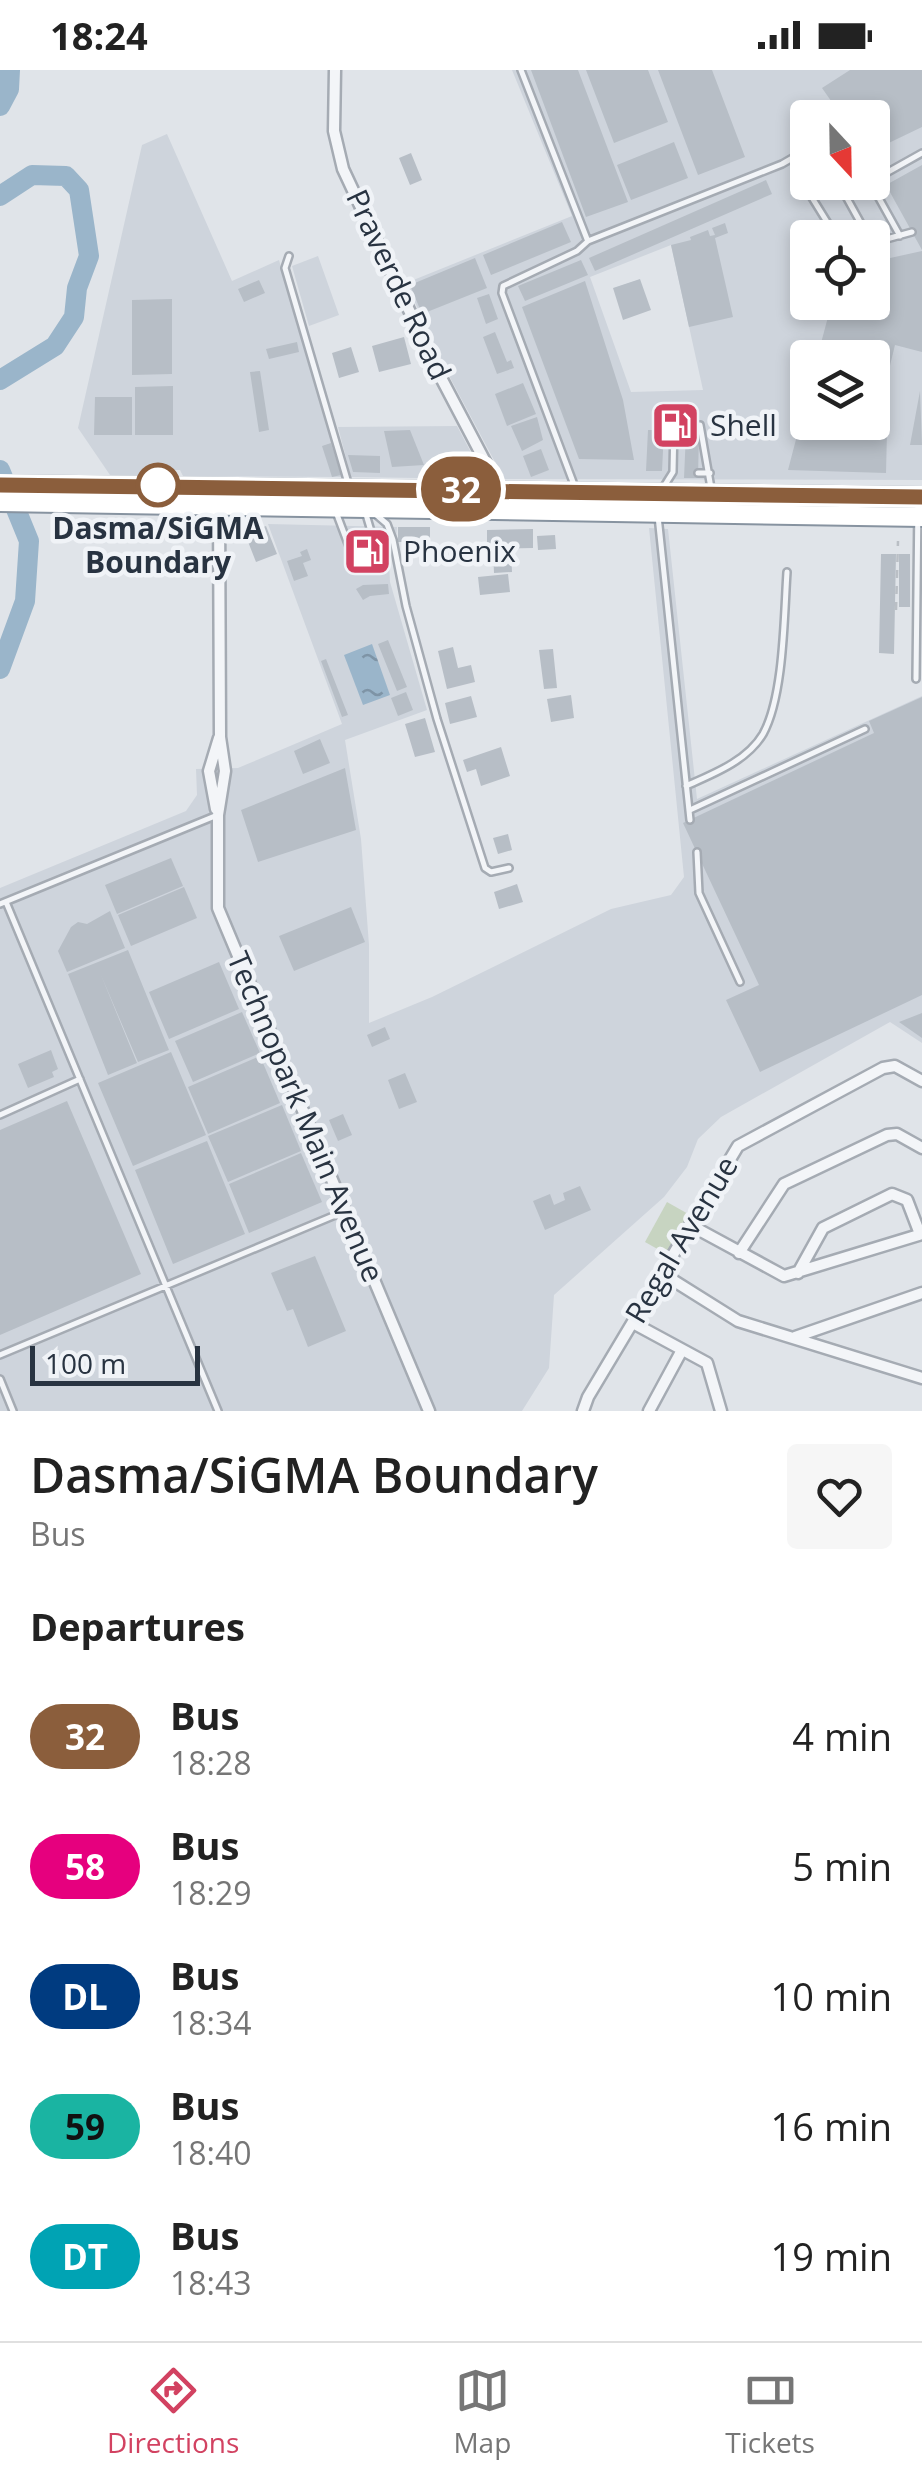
<!DOCTYPE html>
<style>
:root{--surface:#fff;--page:#f6f6f6;--text:#222;--muted:#767676;--line:#e0e0e0;--accent:#d24261}
body{margin:0;font-family:"Open Sans",sans-serif;background:var(--page);color:var(--text);height:100vh;display:flex;flex-direction:column;font-size:38px;white-space:nowrap}
*{box-sizing:border-box;margin:0}
p{font-size:32px;color:var(--muted)}
.icon{flex:none;width:55px;height:55px;fill:none;stroke:currentColor;stroke-width:2;stroke-linecap:round;stroke-linejoin:round}
.map{position:relative;height:1341px;overflow:hidden}
.details{display:flex;flex-direction:column;background:var(--surface);flex:1}
.details>*{flex:none}
.badge{padding:0 20px;border-radius:32px;font-size:35px;line-height:65px}
.needle{width:65px;rotate:158deg}
.fabs{position:absolute;left:790px;top:30px;display:grid;gap:20px}
.fabs a{display:grid;place-items:center;width:100px;height:100px;border-radius:10px;background:var(--surface);box-shadow:0 5px 15px #0003;font-size:50px}
.scale{position:absolute;left:30px;bottom:25px;width:170px;box-sizing:border-box;padding-left:10px;border:5px solid #283341;border-top:0;font-size:28px;line-height:35px;white-space:nowrap;color:#283341;-webkit-text-stroke:8px #f0f3f7;paint-order:stroke}
.map>.badge{position:absolute;translate:-50% -50%;box-shadow:0 0 0 5px #fff}
h2{padding:0 30px;font-size:38px;line-height:90px}
.round{display:grid;place-items:center;flex:none;width:105px;height:105px;border-radius:10px;background:var(--page)}
.overview{display:flex;align-items:center;justify-content:space-between;height:170px;padding:0 30px}
h1{font-size:48px;font-weight:600;line-height:75px}
ul{padding:0;list-style:none}
li{display:flex;align-items:center;gap:30px;height:130px;padding:0 30px}
li div{flex:1}
li b{display:block;font-size:38px}
li em{font-style:normal}
li .badge{min-width:110px;font-weight:700;text-align:center}
.status{display:flex;justify-content:space-between;align-items:center;height:70px;padding:0 50px;background:var(--surface);direction:ltr}
.status svg{height:28px;fill:currentColor}
.tab-bar{display:flex;justify-content:space-around;align-items:center;height:140px;border-top:2px solid var(--line);background:var(--surface);font-size:28px;color:var(--muted)}
.tab-bar a{display:grid;justify-items:center;gap:5px}
.tab-bar .selected{color:var(--accent)}
.map>svg:first-child{display:block}
</style>
<div class="status"><b>18:24</b><svg viewBox="0 0 49 12"><path d="M0 12V9h3v3zM5 12V6h3v6zM10 12V3h3v9zM15 12V0h3v12zM26 1h20v11H26zM47 4h2v5h-2z"/></svg></div>
<div class="map">
<svg width="922" height="1341" viewBox="0 0 922 1341">
<defs>
<pattern id="water-ripples" width="26" height="14" patternUnits="userSpaceOnUse" patternTransform="scale(2.5)"><rect width="26" height="14" fill="#9ab5ca"/><path d="M2 4q2-2 4 0t4 0M15 11q2-2 4 0t4 0" fill="none" stroke="#7e94a6"/></pattern>
</defs>
<rect width="100%" height="100%" fill="#e0e4e9"/>
<path fill="#ced4dc" fill-rule="evenodd" d="M512 0H922V410L504 409 446 300 406 213 572 146ZM808 48H872V112H808ZM808 168H872V232H808ZM671 175 703 320 631 322 590 207ZM808 288H872V352H808Z
M167 64 232 211 279 190 342 407 183 406 180 400H168L167 406 110 405 78 358 142 75Z
M318 186 339 245 309 256 292 196Z
M457 356 485 409 351 407 338 357Z
M268 454 397 457 396 471H388L390 512 427 640 345 670 361 769 369 875V953L432 927 611 839 671 825 684 807 649 458 668 459 697 729 922 626V973L890 952 721 1047 698 1069 687 1097 664 1127 554 1225 549 1298 522 1341H0V818L186 741 197 725 196 699 238 698 342 654Z"/>
<path fill="#c7d4c1" d="M667 1132 690 1145 668 1185 645 1172Z"/>
<path fill="url(#water-ripples)" d="M372 574 390 625 363 635 344 585Z"/>
<g fill="none" stroke-linecap="round" stroke-linejoin="round">
<path stroke="#9ab5ca" stroke-width="20" d="M0 36 9 19 10 0
M0 126 32 105 66 106 79 120 89 186 77 218 74 247 55 276 0 310
M0 400 29 471 25 531 0 599"/>
</g>
<path fill="#b7bec6" d="M531 0H578L628 132 586 147Z
M586 0H648L668 52 614 73Z
M658 0H712L745 87 698 105Z
M850 0H922V57L872 81V48H843L822 18Z
M674 72 688 108 631 130 617 95Z
M411 83 422 110 410 115 399 88Z
M922 95V180L886 115Z
M766 110 772 124 595 201 589 188Z
M562 152 571 172 491 205 483 185Z
M725 153 728 163 715 168 733 247 689 257 671 175 691 170 690 167 708 160 710 166 715 165 712 158Z
M922 181V282L895 275 874 361 887 362 886 403 788 400 806 331 808 352H872V288H817L832 232H872V192Z
M475 188 487 218 422 244 410 215Z
M581 190 588 205 525 231 518 216Z
M640 209 651 240 623 250 613 218Z
M259 210 265 223 244 232 238 219Z
M585 211 623 330 634 390 579 389 522 237Z
M489 224 498 249 486 254 477 228Z
M172 229V304L132 305V230Z
M495 262 507 292 511 290 514 298 497 304 483 267Z
M404 267 411 294 379 302 372 276Z
M297 272 299 282 269 289 266 279Z
M351 277 359 302 339 308 332 283Z
M260 301 269 360 259 362 250 302Z
M523 313 536 344 507 356 495 324Z
M173 316V365H135V317Z
M920 321 922 375H910Z
M95 327H132V365H94Z
M537 347 543 370 522 381 511 356Z
M410 360 424 395 392 397 384 361Z
M648 360H664L662 401H646Z
M686 363H699L698 408H684Z
M331 373 341 405 332 407 322 376Z
M541 379 549 400 531 407 523 386Z
M348 385 380 386V403L353 402Z
M266 456 277 484 256 492 245 464Z
M398 457H430V472H398Z
M533 459V478L487 479V460Z
M356 464H369L373 487 361 493 355 479Z
M555 465 556 479 538 480 537 466Z
M307 479 311 490 303 493 308 506 294 511 287 491 302 486 300 482Z
M493 481H511L512 502 494 503Z
M881 484H896L894 584 879 583Z
M899 484H910V537H899Z
M508 504 510 522 480 525 478 507Z
M388 514 389 524 370 526 363 530 356 519 363 515Z
M388 570 407 617 397 621 378 574Z
M453 577 458 598 471 595 475 612 447 619 438 581Z
M553 579 557 618 544 619 539 580Z
M326 589 348 645 342 647 321 591Z
M406 622 413 640 398 646 391 628Z
M571 625 574 648 551 652 547 629Z
M471 626 477 647 450 654 445 633Z
M922 627V925L760 1002 726 930 759 915 683 753 874 663 869 651Z
M425 648 435 682 415 687 405 654Z
M320 669 330 693 303 704 294 681Z
M501 677 510 706 481 716 476 699 467 702 463 690Z
M345 698 356 760 258 792 241 740Z
M508 764 512 780 498 784 493 768Z
M171 788 183 816 117 844 105 815Z
M517 814 523 832 499 839 494 822Z
M184 817 197 848 131 876 118 845Z
M351 837 365 872 294 901 279 866Z
M110 841 125 878 67 902 58 881 71 857 78 852 87 854Z
M128 880 169 980 138 992 101 905 137 993 108 1005 68 904Z
M219 892 239 939 169 969 149 922Z
M242 942 260 983 193 1012 175 971Z
M922 943V968L899 952Z
M385 957 390 969 372 977 367 965Z
M51 980 58 999 52 1002 54 1007 28 1018 18 994Z
M171 982 206 1065 133 1096 98 1013Z
M260 986 280 1033 208 1064 188 1017Z
M405 1003 417 1032 399 1039 388 1010Z
M67 1031 141 1204 0 1265V1060Z
M282 1035 301 1081 228 1112 208 1066Z
M343 1044 352 1065 338 1071 329 1050Z
M207 1071 245 1164 173 1194 135 1100Z
M301 1083 322 1132 249 1163 229 1114Z
M580 1116 591 1140 545 1160 533 1131 550 1124 554 1135 565 1130 563 1123Z
M315 1186 346 1261 308 1277 293 1239 287 1241 271 1203Z"/>
<g fill="none" stroke-linecap="round" stroke-linejoin="round">
<defs>
<path id="lane" d="M521 0 587 169
M872 94 881 90 888 102 922 83
M838 112 869 168
M870 112 900 166
M837 168 811 126 837 112
M872 173 912 162
M289 186 285 198 348 413
M698 403H710
M663 418 673 402 674 355H700L715 441
M571 439 573 412 502 223 503 216 577 181 588 171 782 94 808 79
M336 442 356 495 379 488 365 441
M373 442 387 454 393 470 406 536 437 649 485 798 491 802 509 798
M658 446 690 750
M916 609 918 430
M686 716C713 704 747 691 763 664 784 626 784 546 787 502
M690 740 865 659
M697 782 699 823 740 912
M6 832 218 1341
M0 834 215 746
M0 1045 80 1009
M0 1285 345 1141
M0 1309 13 1341"/>
<path id="street" d="M335 0 334 61 343 99 438 302 500 420
M219 432 220 667 225 701 218 745V838L429 1341
M216 739 209 701 219 668
M690 1155 784 1206 922 1164
M739 1183 784 1114 887 1065 897 1064 922 1078
M798 1203 823 1158 892 1124 907 1130 920 1164
M663 1204 738 1251 922 1308
M633 1253 707 1293 721 1341
M795 1267 922 1223
M583 1341 588 1327 738 1076 883 998 895 996 922 1011
M649 1341 682 1280"/>
<path id="highway" d="M0 415 922 427
M0 432 922 447"/>
</defs>
<use href="#lane" stroke="#a5abb3" stroke-width="10"/>
<use href="#street" stroke="#a5abb3" stroke-width="15"/>
<use href="#highway" stroke="#8793a0" stroke-width="22"/>
<path stroke="#babfc5" stroke-width="2.5" stroke-dasharray="8 8" stroke-linecap="butt" d="M896 540 898 471"/>
<use href="#lane" stroke="#f3f5f8" stroke-width="5"/>
<use href="#street" stroke="#f3f5f8" stroke-width="10"/>
<use href="#highway" stroke="#fff" stroke-width="18"/>
</g>
<g fill="none" stroke-linecap="round" stroke-linejoin="round">
<defs>
<path id="line" d="M0 415 922 427"/>
</defs>
<use href="#line" stroke="#fff" stroke-width="22"/>
<use href="#line" stroke="#8b5e3c" stroke-width="15"/>
</g>
<defs>
<symbol id="fuel-square" viewBox="-11 -11 22 22"><rect x="-9" y="-9" width="18" height="18" rx="4" fill="#d24261" stroke="#f0f3f7"/><path d="M-5.5-6h7V0h2V4h1.3V-2.5L3-4.5l.8-.8L6-3V5H2.5V1h-1V6h-7ZM-4.2-4.7v3.2H.2V-4.7Z" fill="#fff"/></symbol>
</defs>
<g fill-rule="evenodd">
<use href="#fuel-square" x="648" y="328" width="55" height="55"/>
<use href="#fuel-square" x="340" y="454" width="55" height="55"/>
</g>
<circle fill="#fff" stroke="#8b5e3c" stroke-width="5" cx="158" cy="415" r="20"/>
<g text-anchor="middle" stroke-width="9" stroke-linejoin="round" paint-order="stroke">
<g font-size="30" fill="#283341" stroke="#f0f3f7">
<text transform="translate(398 215) rotate(65)" y="10">Praverde Road</text>
<text transform="translate(305 1047) rotate(67)" y="10">Technopark Main Avenue</text>
<text transform="translate(682 1170) rotate(-59)" y="10">Regal Avenue</text>
</g>
<g font-size="30" fill="#283341" stroke="#f0f3f7" text-anchor="start">
<text x="710" y="366">Shell</text>
<text x="403" y="492">Phoenix</text>
</g>
<g font-size="30" font-weight="bold" fill="#283341" stroke="#f0f3f7">
<text x="158" y="469">Dasma/SiGMA<tspan x="158" dy="34">Boundary</tspan></text>
</g>
</g>
</svg>
<div class="fabs">
<a><svg class="needle" viewBox="-14 -14 28 28"><path d="M0-13l5 13h-10z" fill="#e53935"/><path d="M0 13l5-13h-10z" fill="#767676"/></svg></a>
<a><svg class="icon" aria-label="locate" viewBox="0 0 24 24"><circle cx="12" cy="12" r="6"/><path d="M12 2v4M12 18v4M2 12h4M18 12h4"/></svg></a>
<a><svg class="icon" aria-label="layers" viewBox="0 0 24 24"><path d="M12 4l9 5-9 5-9-5zM3 14l9 5 9-5"/></svg></a>
</div>
<div class="scale">100 m</div>
<b class="badge" style="left:461px;top:419px;background:#8b5e3c;color:#fff">32</b>
</div>
<section class="details">
<div class="overview"><div><h1>Dasma/SiGMA Boundary</h1><p>Bus</p></div><a class="round"><svg class="icon" aria-label="heart" viewBox="0 0 24 24"><path d="M12 20l-8-8c-3-5 5-10 8-4 3-6 11-1 8 4z"/></svg></a></div>
<h2>Departures</h2>
<ul>
<li><span class="badge" style="background:#8b5e3c;color:#fff">32</span><div><b>Bus</b><p>18:28</p></div><em>4 min</em></li>
<li><span class="badge" style="background:#e6007e;color:#fff">58</span><div><b>Bus</b><p>18:29</p></div><em>5 min</em></li>
<li><span class="badge" style="background:#003b80;color:#fff">DL</span><div><b>Bus</b><p>18:34</p></div><em>10 min</em></li>
<li><span class="badge" style="background:#1ab4a2;color:#111">59</span><div><b>Bus</b><p>18:40</p></div><em>16 min</em></li>
<li><span class="badge" style="background:#00a3b4;color:#fff">DT</span><div><b>Bus</b><p>18:43</p></div><em>19 min</em></li>
</ul>
</section>
<nav class="tab-bar">
<a class="selected"><svg class="icon" aria-label="directions" viewBox="0 0 24 24"><path d="M12 3l9 9-9 9-9-9zM9 14v-3h6M13 9l2 2-2 2"/></svg>Directions</a>
<a><svg class="icon" aria-label="map" viewBox="0 0 24 24"><path d="M3 6l6-2 6 2 6-2v14l-6 2-6-2-6 2zM9 4v14M15 6v14"/></svg>Map</a>
<a><svg class="icon" aria-label="tickets" viewBox="0 0 24 24"><path d="M3 7h18v10H3zM15 7v10"/></svg>Tickets</a>
</nav>
